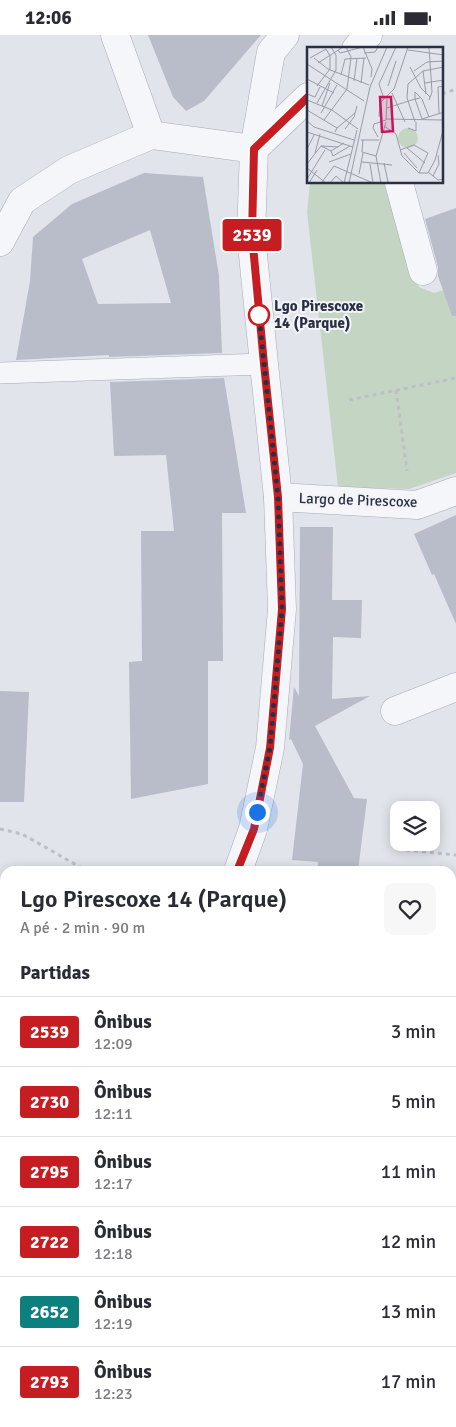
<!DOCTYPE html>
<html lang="pt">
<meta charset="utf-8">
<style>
:root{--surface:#fff;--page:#f7f7f7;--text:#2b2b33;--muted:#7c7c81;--line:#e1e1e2}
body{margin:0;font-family:Signika,sans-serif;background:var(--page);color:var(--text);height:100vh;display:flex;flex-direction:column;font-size:19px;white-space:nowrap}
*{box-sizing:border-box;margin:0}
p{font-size:16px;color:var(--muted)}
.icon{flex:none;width:28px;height:28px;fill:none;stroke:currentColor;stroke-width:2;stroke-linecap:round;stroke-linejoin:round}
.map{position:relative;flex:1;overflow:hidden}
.side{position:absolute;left:0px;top:831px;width:456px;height:561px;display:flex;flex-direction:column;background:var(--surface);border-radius:15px 15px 0 0;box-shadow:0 2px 12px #0003}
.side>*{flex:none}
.badge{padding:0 10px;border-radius:4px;font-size:18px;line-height:32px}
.tools{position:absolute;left:390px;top:766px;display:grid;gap:10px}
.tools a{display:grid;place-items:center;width:50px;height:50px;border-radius:10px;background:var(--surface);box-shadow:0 2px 12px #0003;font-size:25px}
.you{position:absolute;width:25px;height:25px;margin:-12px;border:4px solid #fff;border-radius:50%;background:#1a73e8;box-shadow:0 0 0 8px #1a73e833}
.map>.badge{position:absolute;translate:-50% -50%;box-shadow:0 0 0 2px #fff}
h2{padding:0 20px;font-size:19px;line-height:45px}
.round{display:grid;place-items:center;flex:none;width:52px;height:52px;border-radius:10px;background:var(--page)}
.summary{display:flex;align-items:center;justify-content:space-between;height:85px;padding:0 20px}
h1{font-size:24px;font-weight:600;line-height:38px}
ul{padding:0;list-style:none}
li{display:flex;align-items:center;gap:15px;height:70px;padding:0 20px;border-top:1px solid var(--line)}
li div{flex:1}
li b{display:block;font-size:19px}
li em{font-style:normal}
li .badge{min-width:55px;font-weight:700;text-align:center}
.status{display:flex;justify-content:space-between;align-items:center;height:35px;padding:0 25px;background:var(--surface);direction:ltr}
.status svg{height:14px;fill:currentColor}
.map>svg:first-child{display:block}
</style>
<div class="status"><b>12:06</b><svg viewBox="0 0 49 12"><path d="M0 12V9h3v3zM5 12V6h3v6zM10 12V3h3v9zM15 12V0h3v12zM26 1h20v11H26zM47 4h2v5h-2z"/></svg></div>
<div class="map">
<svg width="456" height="1392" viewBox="0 0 456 1392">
<rect width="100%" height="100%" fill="#e2e4eb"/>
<path fill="#c5d5c3" d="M310 148H387L419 252 434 258 456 251V438L409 454 338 452 307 177Z"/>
<path fill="#b9bdc9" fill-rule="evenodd" d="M148 0H261L204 66 186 76 173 62Z
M144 138 203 142 219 241 222 318 109 322V320L16 325 30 246 33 202 72 169ZM150 195 171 268 98 269 82 224Z
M456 173V281H452L438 241V232L425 184Z
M224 343 246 478H222L223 626H208V749L131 764 129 627 142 626 141 496H174L166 420 114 421 110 347Z
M456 480V589L434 539 432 540 414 499Z
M300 492H333L332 565H362L361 603 333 602 332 664 370 661 315 691 354 763 367 764 358 836H317L318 827 292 825 303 729 291 704 289 705 294 652 299 661Z
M0 656 29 657 24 767H0Z"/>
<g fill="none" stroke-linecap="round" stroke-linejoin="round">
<path stroke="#bdc0ca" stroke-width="28" stroke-dasharray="28 14" stroke-linecap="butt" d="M451 1275 456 1266"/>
<defs>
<path id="service" d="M0 338 264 329"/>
<path id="pedestrian" d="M395 676 456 652"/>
<path id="minor" d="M115 0 151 100
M399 148 423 236
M0 207 22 166 69 135 151 100 254 114 271 17 285 0
M278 462 417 470 456 456
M0 908H5
M451 1141 456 1142
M451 1201 456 1203
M451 1240 456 1235
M395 1388 403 1392"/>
<path id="tertiary" d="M356 14 368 0
M238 836 253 794 270 713 282 574 278 462 264 329 251 200 254 114 308 62
M451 964 456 965
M5 1392 7 1388"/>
</defs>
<use href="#service" stroke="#a7aab6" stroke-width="22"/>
<use href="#pedestrian" stroke="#a7aab6" stroke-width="29"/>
<use href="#minor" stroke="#a7aab6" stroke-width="29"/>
<use href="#tertiary" stroke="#a7aab6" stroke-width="29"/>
<path stroke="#bcbfc6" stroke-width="3" stroke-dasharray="4 4" stroke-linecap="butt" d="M442 59 456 54
M396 355 407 436
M349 365 456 343
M0 794 22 799 87 836
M406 815 456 820
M64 1388 69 1392"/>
<use href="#service" stroke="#f5f6f9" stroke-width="21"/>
<use href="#pedestrian" stroke="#f5f6f9" stroke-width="28"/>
<use href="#minor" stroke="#f5f6f9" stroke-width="28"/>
<use href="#tertiary" stroke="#f5f6f9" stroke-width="28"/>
</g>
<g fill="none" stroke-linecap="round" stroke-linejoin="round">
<defs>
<path id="line" d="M237 836 254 794 270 713 282 574 278 462 264 329 252 200 254 114 308 62"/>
</defs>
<use href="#line" stroke="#fff" stroke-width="11"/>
<use href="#line" stroke="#c61d23" stroke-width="8"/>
<path stroke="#293044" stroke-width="5" stroke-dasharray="0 9" d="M257 777 270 713 282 574 278 462 259 280"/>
</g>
<circle fill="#fff" stroke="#c61d23" stroke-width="2.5" cx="259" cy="280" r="10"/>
<g text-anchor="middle" stroke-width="4" stroke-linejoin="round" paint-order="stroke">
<g font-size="15" font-weight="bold" fill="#293044" stroke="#f2f4f8" text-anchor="start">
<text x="274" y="276">Lgo Pirescoxe<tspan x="274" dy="17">14 (Parque)</tspan></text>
</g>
<g font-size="15" fill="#293044" stroke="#f2f4f8">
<text transform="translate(358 465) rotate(2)" y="5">Largo de Pirescoxe</text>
</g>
</g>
<g transform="translate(307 12)">
<rect width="136" height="136" fill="#e2e4eb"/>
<path d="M91 91a10 10 0 1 1 20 0a10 10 0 1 1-20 0Z" fill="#c5d5c3"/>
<path fill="none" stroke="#989ca8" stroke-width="1" d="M56 0 65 22 64 30M122 0 125 45 122 53M31 3 33 6 56 0M101 3 137 8M57 6 68 5 71 0M3 11 19 2M7 11 21 22 62 38M11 16 36 0M0 17 57 54M103 20 114 41 123 50M107 24 120 15 137 14M116 24 119 47M34 28 38 12 59 11M0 32 27 46M47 34 50 11M54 36 57 11M118 36 137 33M10 39 23 22V9L19 2M81 39 89 14M85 46 98 75M0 47 8 50 13 40M113 51 108 52V45L115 52 122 70M77 52 72 37 89 0M0 53 25 63 51 82M10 56 29 23V8L24 0M15 59 23 36M80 61 108 52 115 72 137 65M0 63 30 81 28 85M14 66 30 38M132 66 131 40 137 39M72 70 73 56 87 42 101 0M79 72 136 73M17 73 40 42 44 10 39 0M79 73 80 51M0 74 7 80 47 93M108 75 100 51 101 37 116 24 137 20M77 79 89 87 95 109 112 126M30 81 48 66M101 81 109 84V75M38 82 47 70 50 59M0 85 46 100M71 90 66 81 67 77 79 73M54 93H72M56 93 55 105 69 109M14 99 24 104 37 96M14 99 31 100M100 101 118 116M0 102 7 88M93 103 107 98 121 106 112 126M24 104 26 109 43 99M8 106 13 87M97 106 110 121M22 115 44 107M55 115 85 118M77 116 81 135M0 117 14 99M63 117 66 136M27 119 66 136M0 121 19 136M121 125 131 133 137 132M112 126H121L128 113 137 80M52 127 56 106M126 129 132 117 131 108M0 132 18 103M15 135 27 119M2 136 10 123M23 136 29 129 37 136M37 136 50 83M42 136 63 40 80 0M74 136 69 109 79 75"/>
<path fill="#c2185b" fill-opacity="0.15" stroke="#c2185b" stroke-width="2.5" d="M73 50H84L86 84 75 85Z"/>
<rect width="136" height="136" fill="none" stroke="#293044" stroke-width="2.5"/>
</g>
</svg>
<div class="tools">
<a><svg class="icon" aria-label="layers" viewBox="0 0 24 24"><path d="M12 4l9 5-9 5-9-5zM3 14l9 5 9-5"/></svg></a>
</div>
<div class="you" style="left:257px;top:777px"></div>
<b class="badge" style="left:252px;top:200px;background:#c61d23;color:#fff">2539</b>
<section class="side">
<div class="summary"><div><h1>Lgo Pirescoxe 14 (Parque)</h1><p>A pé · 2 min · 90 m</p></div><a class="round"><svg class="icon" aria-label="heart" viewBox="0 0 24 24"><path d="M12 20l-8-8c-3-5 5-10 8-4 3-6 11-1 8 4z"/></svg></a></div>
<h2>Partidas</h2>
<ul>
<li><span class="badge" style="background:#c61d23;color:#fff">2539</span><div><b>Ônibus</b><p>12:09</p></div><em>3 min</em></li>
<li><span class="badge" style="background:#c61d23;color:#fff">2730</span><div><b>Ônibus</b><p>12:11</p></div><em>5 min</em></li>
<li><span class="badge" style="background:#c61d23;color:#fff">2795</span><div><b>Ônibus</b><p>12:17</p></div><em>11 min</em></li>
<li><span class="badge" style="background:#c61d23;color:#fff">2722</span><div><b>Ônibus</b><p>12:18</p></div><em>12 min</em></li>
<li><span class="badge" style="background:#0c807e;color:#fff">2652</span><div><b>Ônibus</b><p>12:19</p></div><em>13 min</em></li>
<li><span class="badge" style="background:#c61d23;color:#fff">2793</span><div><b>Ônibus</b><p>12:23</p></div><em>17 min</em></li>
</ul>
</section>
</div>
